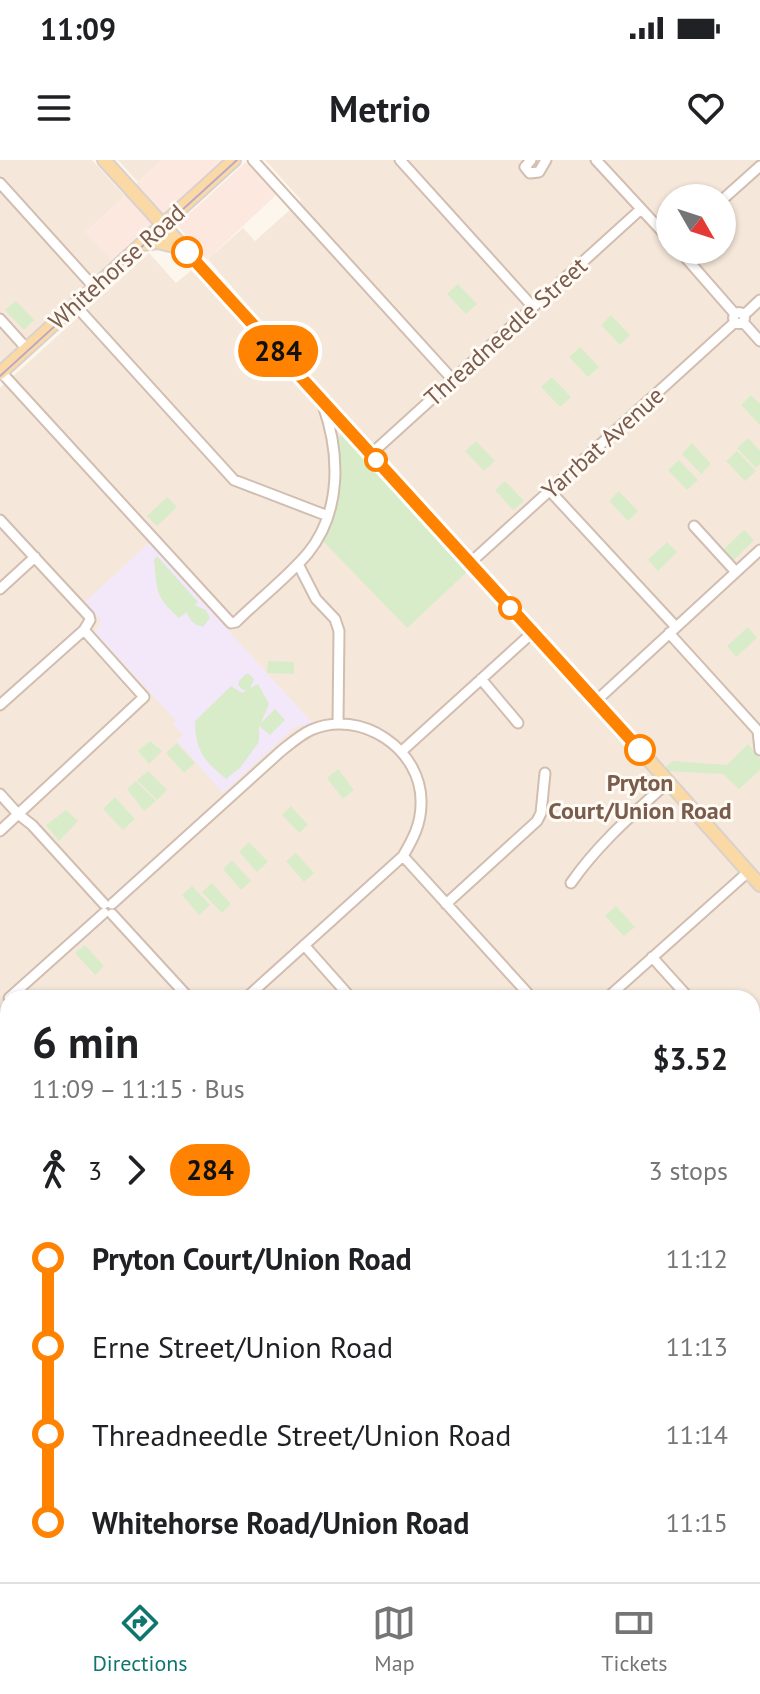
<!DOCTYPE html>
<meta charset="utf-8">
<style>
:root{--surface:#fff;--page:#f6f6f6;--text:#202124;--muted:#757577;--line:#e0e0e0;--accent:#0f766e}
body{margin:0;font-family:"PT Sans",sans-serif;background:var(--page);color:var(--text);height:100vh;display:flex;flex-direction:column;font-size:30px;white-space:nowrap}
*{box-sizing:border-box;margin:0}
p{font-size:26px;color:var(--muted)}
.icon{flex:none;width:44px;height:44px;fill:none;stroke:currentColor;stroke-width:2;stroke-linecap:round;stroke-linejoin:round}
.map{position:relative;flex:1;overflow:hidden}
.drawer{position:absolute;left:0px;top:830px;width:760px;height:592px;display:flex;flex-direction:column;background:var(--surface);border-radius:24px 24px 0 0;box-shadow:0 2px 6px #0004}
.drawer>*{flex:none}
.badge{padding:0 16px;border-radius:26px;font-size:28px;line-height:52px}
.needle{width:52px;rotate:129deg}
.controls{position:absolute;left:656px;top:24px;display:grid;gap:16px}
.controls a{display:grid;place-items:center;width:80px;height:80px;border-radius:50%;background:var(--surface);box-shadow:0 2px 6px #0004;font-size:40px}
.map>.badge{position:absolute;translate:-50% -50%;box-shadow:0 0 0 4px #fff}
.legs{display:flex;align-items:center;gap:12px;height:88px;padding:0 32px;font-size:26px}
.legs p{margin-inline-start:auto}
.headline{display:flex;align-items:center;justify-content:space-between;height:136px;padding:0 32px}
h1{font-size:44px;font-weight:700;line-height:60px}
ul{padding:0 32px;list-style:none}
li{display:flex;align-items:center;gap:28px;height:88px;font-size:30px}
li i{display:grid;place-items:center;width:12px;height:100%;margin:0 10px;background:currentColor}
li i::after{content:'';width:20px;height:20px;margin:-10px;border:6px solid;border-radius:50%;background:var(--surface)}
li p{margin-inline-start:auto}
li:first-child i{background:linear-gradient(#0000 50%,currentColor 0)}
li:last-child i{background:linear-gradient(currentColor 50%,#0000 0)}
.status{display:flex;justify-content:space-between;align-items:center;height:56px;padding:0 40px;background:var(--surface);direction:ltr}
.status svg{height:22px;fill:currentColor}
header{display:flex;justify-content:space-between;align-items:center;height:104px;padding:0 32px;background:var(--surface);font-size:36px;font-weight:700}
.dock{display:flex;justify-content:space-around;align-items:center;height:112px;border-top:2px solid var(--line);background:var(--surface);font-size:22px;color:var(--muted)}
.dock a{display:grid;justify-items:center;gap:4px}
.dock .current{color:var(--accent)}
.map>svg:first-child{display:block}
</style>
<div class="status"><b>11:09</b><svg viewBox="0 0 49 12"><path d="M0 12V9h3v3zM5 12V6h3v6zM10 12V3h3v9zM15 12V0h3v12zM26 1h20v11H26zM47 4h2v5h-2z"/></svg></div>
<header><svg class="icon" aria-label="menu" viewBox="0 0 24 24"><path d="M4 6h16M4 12h16M4 18h16"/></svg>Metrio<svg class="icon" aria-label="heart" viewBox="0 0 24 24"><path d="M12 20l-8-8c-3-5 5-10 8-4 3-6 11-1 8 4z"/></svg></header>
<div class="map">
<svg width="760" height="1422" viewBox="0 0 760 1422">
<rect width="100%" height="100%" fill="#fdf6ec"/>
<path fill="#f5e8da" fill-rule="evenodd" d="M0 0H92L125 36 86 72 112 100 0 202Z
M118 0H162L138 22Z
M265 0H760V717L318 227 208 99 243 68 255 81 301 40ZM670 38H722V90H670Z
M149 93 176 123 193 109 349 277 467 412 760 732V1422H0V228ZM8 838H752V1414H8Z"/>
<path fill="#fde8e0" d="M162 0H225L164 56 135 25Z
M246 2 276 35 207 100 177 65Z
M127 34 155 64 113 102 86 72Z"/>
<path fill="#f3e8fa" d="M151 381 236 479 315 566 301 565 294 568 223 633 177 581 183 575 173 564 176 561 95 472 100 465V459L85 442Z"/>
<path fill="#d8ecc9" d="M458 124 477 144 466 154 447 134Z
M16 141 34 160 24 170 5 150Z
M611 155 630 175 620 185 601 165Z
M580 187 599 207 588 217 569 197Z
M552 217 571 237 560 247 541 227Z
M751 235 760 244V265L741 245Z
M342 273 349 277 467 412 407 468 322 380C336 348 348 313 337 279Z
M748 278 760 291V304L756 308 737 288Z
M476 281 495 301 484 311 465 291Z
M692 283 711 304 701 314 682 294Z
M737 291 756 311 745 321 726 301Z
M679 300 698 320 687 330 668 310Z
M505 321 524 341 513 350 495 330Z
M619 331 638 351 628 361 609 341Z
M167 337 177 347 157 366 147 356Z
M744 370 754 380 734 400 724 389Z
M667 382 677 392 658 411 648 400Z
M157 396 198 442 195 445 206 450 210 458 203 467C193 464 190 461 187 452L179 458C154 435 158 433 154 400Z
M748 467 757 478 736 497 727 486Z
M268 501 294 502V514L267 513Z
M246 514H249L254 519 250 528 258 524 269 544 261 563 275 549 285 560 270 575 259 566V582L240 608 226 619C204 601 195 590 195 561L231 526 242 533 247 530H243L238 525 239 521Z
M150 581 162 591 149 604 138 591Z
M177 583 195 603 184 613 166 593Z
M748 584 760 599V610L739 629 723 614 667 611 663 609 673 601 727 605Z
M338 609 354 630 343 639 327 618Z
M148 611 167 630 157 640 137 620Z
M136 621 156 641 144 651 127 629Z
M115 637 135 659 123 670 103 649Z
M291 646 308 665 299 673 282 655Z
M66 650 78 661 59 681 46 665Z
M249 682 268 702 257 712 239 692Z
M296 693 314 713 304 722 286 701Z
M232 700 251 721 241 730 223 709Z
M212 723 231 744 222 753 202 732Z
M192 726 210 745 199 755 182 735Z
M616 746 635 767 624 776 605 756Z
M85 785 104 806 95 815 75 793Z
M8 986V1198L0 1189V993Z
M445 1414H485L484 1422H452Z"/>
<g fill="none" stroke-linecap="round" stroke-linejoin="round">
<defs>
<path id="minor" d="M253 0 453 220
M400 0 533 147
M531 0 525 7 530 13 539 12 546 0
M596 0 670 80
M0 23 94 127
M722 40 760 6
M679 90 735 154
M75 145 234 320 328 356
M733.5 158a5.5 5.5 0 1 1 11 0a5.5 5.5 0 1 1-11 0Z
M744 155 760 140
M0 159 27 189
M743 162 760 181
M1 212 231 463 236 462C259 439 287 418 308 393 342 351 340 293 323 245
M371 294 641 49
M550 331 676 467
M0 360 89 456 90 460 84 470 0 545
M694 366 736 412
M470 403 735 162
M298 404 316 439 335 459 339 471 338 563
M0 429 35 397
M669 473 758 571 760 590
M481 519 518 563
M596 541 760 390
M402 591 532 473
M0 634 18 654 32 665 104 744
M0 671 144 537 84 470
M403 696 532 838
M571 723C598 684 634 653 668 622
M112 744 280 592C290 584 300 575 311 570 360 548 423 589 421 644 421 664 413 679 403 696L246 838
M446 744 537 661 541 653 545 613
M112 754 189 838
M304 785 351 838
M652 797 689 838
M9 838 104 753
M607 838 748 712
M752 908 760 916
M0 937 8 946
M0 993 8 986
M752 1091 760 1099
M0 1228 8 1221
M752 1275 760 1284
M752 1302 760 1287
M0 1349 8 1342
M189 1414 196 1422
M312 1414 320 1422
M434 1414 442 1422
M569 1414 577 1422
M709 1414 717 1422
M66 1422 75 1414
M261 1422 270 1414
M688 1422 692 1414"/>
<path id="major" d="M104 0 655 607 760 725
M142 84 158 82 182 88
M0 213 234 0"/>
</defs>
<use href="#minor" stroke="#d1beb0" stroke-width="13"/>
<use href="#major" stroke="#dad1cd" stroke-width="16"/>
<use href="#minor" stroke="#fff" stroke-width="9"/>
<use href="#major" stroke="#fbd9a5" stroke-width="12"/>
<path stroke="#b9a8c9" stroke-width="2" d="M0 216 237 0"/>
</g>
<g fill="none" stroke-linecap="round" stroke-linejoin="round">
<defs>
<path id="line-1" d="M187 92 640 590"/>
</defs>
<use href="#line-1" stroke="#fff" stroke-width="18"/>
<use href="#line-1" stroke="#ff8200" stroke-width="12"/>
</g>
<g fill="#fff" stroke="#ff8200" stroke-width="4">
<circle cx="187" cy="92" r="14"/>
<circle cx="376" cy="300" r="10"/>
<circle cx="510" cy="448" r="10"/>
<circle cx="640" cy="590" r="14"/>
</g>
<g text-anchor="middle" stroke-width="6" stroke-linejoin="round" paint-order="stroke">
<g font-size="24" fill="#7a5c4d" stroke="#fffaf3">
<text transform="translate(117 107) rotate(-42)" y="8">Whitehorse Road</text>
<text transform="translate(506 172) rotate(-42)" y="8">Threadneedle Street</text>
<text transform="translate(603 283) rotate(-42)" y="8">Yarrbat Avenue</text>
</g>
<g font-size="24" font-weight="bold" fill="#7a5c4d" stroke="#fffaf3">
<text x="640" y="631">Pryton<tspan x="640" dy="28">Court/Union Road</tspan></text>
</g>
</g>
</svg>
<div class="controls">
<a><svg class="needle" viewBox="-14 -14 28 28"><path d="M0-13l5 13h-10z" fill="#e53935"/><path d="M0 13l5-13h-10z" fill="#757577"/></svg></a>
</div>
<b class="badge" style="left:278px;top:191px;background:#ff8200;color:#111">284</b>
<section class="drawer">
<div class="headline"><div><h1>6 min</h1><p>11:09 – 11:15 · Bus</p></div><b>$3.52</b></div>
<div class="legs"><svg class="icon" aria-label="walk" viewBox="0 0 24 24"><circle cx="13" cy="4" r="2"/><path d="M13 8l-2 6 4 7M11 14l-3 7M7 12l3-4h3l4 4"/></svg>3<svg class="icon" aria-label="forward" viewBox="0 0 24 24"><path d="M9 5l7 7-7 7"/></svg><b class="badge" style="background:#ff8200;color:#111">284</b><p>3 stops</p></div>
<ul>
<li><i style="color:#ff8200"></i><b>Pryton Court/Union Road</b><p>11:12</p></li>
<li><i style="color:#ff8200"></i><span>Erne Street/Union Road</span><p>11:13</p></li>
<li><i style="color:#ff8200"></i><span>Threadneedle Street/Union Road</span><p>11:14</p></li>
<li><i style="color:#ff8200"></i><b>Whitehorse Road/Union Road</b><p>11:15</p></li>
</ul>
</section>
</div>
<nav class="dock">
<a class="current"><svg class="icon" aria-label="directions" viewBox="0 0 24 24"><path d="M12 3l9 9-9 9-9-9zM9 14v-3h6M13 9l2 2-2 2"/></svg>Directions</a>
<a><svg class="icon" aria-label="map" viewBox="0 0 24 24"><path d="M3 6l6-2 6 2 6-2v14l-6 2-6-2-6 2zM9 4v14M15 6v14"/></svg>Map</a>
<a><svg class="icon" aria-label="tickets" viewBox="0 0 24 24"><path d="M3 7h18v10H3zM15 7v10"/></svg>Tickets</a>
</nav>
